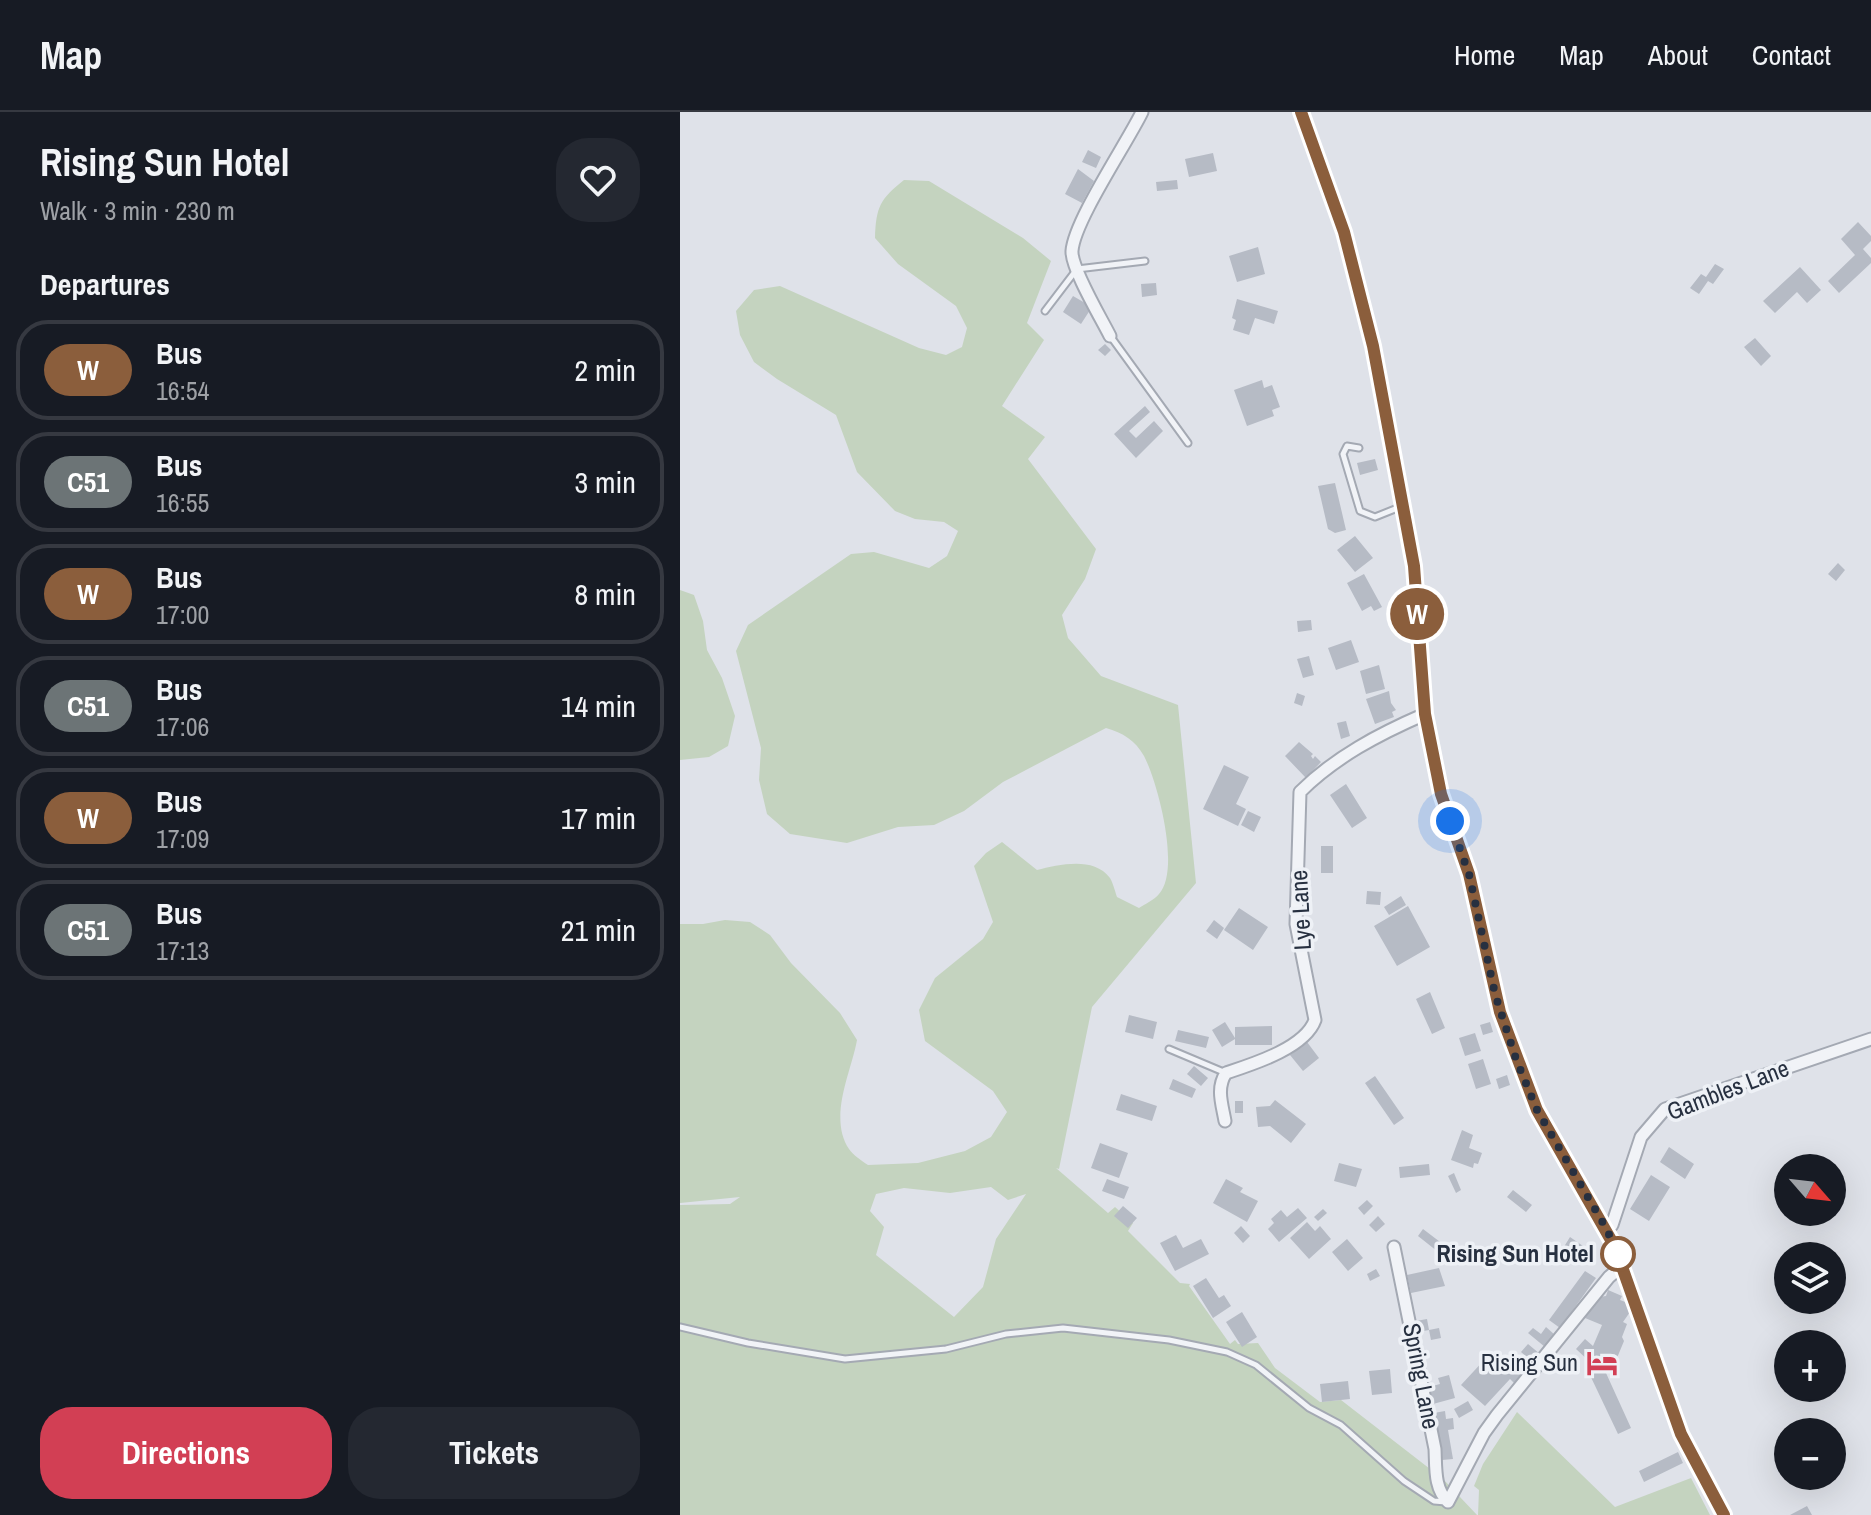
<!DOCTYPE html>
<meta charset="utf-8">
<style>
:root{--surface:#171b24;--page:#242831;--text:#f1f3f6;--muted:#9ea1a6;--line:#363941;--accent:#d23f54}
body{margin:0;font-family:"Archivo Narrow",sans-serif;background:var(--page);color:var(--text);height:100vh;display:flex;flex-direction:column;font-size:30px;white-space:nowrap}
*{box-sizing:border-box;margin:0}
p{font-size:26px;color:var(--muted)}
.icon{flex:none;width:44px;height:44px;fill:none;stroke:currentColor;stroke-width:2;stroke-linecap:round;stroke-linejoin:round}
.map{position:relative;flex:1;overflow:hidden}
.panel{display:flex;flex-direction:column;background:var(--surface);width:680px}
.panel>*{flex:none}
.badge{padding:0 16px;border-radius:26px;font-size:28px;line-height:52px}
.needle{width:52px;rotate:118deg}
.fabs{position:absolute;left:1094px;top:1042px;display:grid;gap:16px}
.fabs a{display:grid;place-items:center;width:72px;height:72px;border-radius:50%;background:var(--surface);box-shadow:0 8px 32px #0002;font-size:40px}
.you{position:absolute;width:40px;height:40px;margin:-20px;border:6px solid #fff;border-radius:50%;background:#1a73e8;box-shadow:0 0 0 12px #1a73e833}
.map>.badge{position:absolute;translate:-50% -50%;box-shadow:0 0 0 4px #fff}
h2{padding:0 40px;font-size:30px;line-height:72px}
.round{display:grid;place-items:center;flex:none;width:84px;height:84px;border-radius:32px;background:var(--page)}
.overview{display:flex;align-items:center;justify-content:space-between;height:136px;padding:0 40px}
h1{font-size:38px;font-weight:700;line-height:60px}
.action{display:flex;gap:16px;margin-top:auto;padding:16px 40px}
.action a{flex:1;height:92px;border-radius:32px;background:var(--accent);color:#fff;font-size:32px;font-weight:700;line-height:92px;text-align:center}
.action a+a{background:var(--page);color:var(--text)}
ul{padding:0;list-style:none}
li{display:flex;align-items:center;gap:24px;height:100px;margin:0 16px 12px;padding:0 24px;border:4px solid var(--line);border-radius:32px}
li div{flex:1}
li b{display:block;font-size:30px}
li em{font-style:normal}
li .badge{min-width:88px;font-weight:700;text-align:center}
header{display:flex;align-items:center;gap:48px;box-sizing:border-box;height:112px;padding:0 40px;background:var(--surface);border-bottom:2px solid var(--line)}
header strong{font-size:38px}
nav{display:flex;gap:44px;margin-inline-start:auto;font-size:28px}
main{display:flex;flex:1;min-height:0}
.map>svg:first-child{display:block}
</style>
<header>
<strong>Map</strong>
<nav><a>Home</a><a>Map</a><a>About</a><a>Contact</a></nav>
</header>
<main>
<section class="panel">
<div class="overview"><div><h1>Rising Sun Hotel</h1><p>Walk · 3 min · 230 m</p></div><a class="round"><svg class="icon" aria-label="heart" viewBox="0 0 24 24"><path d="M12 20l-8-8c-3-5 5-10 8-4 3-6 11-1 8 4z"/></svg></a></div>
<h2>Departures</h2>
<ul>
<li><span class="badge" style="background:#8b5e3c;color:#fff">W</span><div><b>Bus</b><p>16:54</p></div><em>2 min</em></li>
<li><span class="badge" style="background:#6c7476;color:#fff">C51</span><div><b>Bus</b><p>16:55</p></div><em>3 min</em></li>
<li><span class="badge" style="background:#8b5e3c;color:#fff">W</span><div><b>Bus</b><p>17:00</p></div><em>8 min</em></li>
<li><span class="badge" style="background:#6c7476;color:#fff">C51</span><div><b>Bus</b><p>17:06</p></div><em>14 min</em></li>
<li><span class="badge" style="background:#8b5e3c;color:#fff">W</span><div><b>Bus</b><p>17:09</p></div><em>17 min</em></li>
<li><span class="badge" style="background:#6c7476;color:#fff">C51</span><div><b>Bus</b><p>17:13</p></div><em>21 min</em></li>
</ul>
<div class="action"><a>Directions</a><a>Tickets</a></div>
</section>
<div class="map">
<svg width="1191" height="1403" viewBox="0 0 1191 1403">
<rect width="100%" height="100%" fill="#dfe2e9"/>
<path fill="#c4d3bf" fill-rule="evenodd" d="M224 68 249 69 343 126 371 149 347 211 364 228 322 294 365 325 348 347 416 437 405 467 382 503 388 526 421 564 498 593 516 771 412 895 379 1057 376 1056 428 1101 435 1095 453 1111 448 1119 500 1171 510 1172 509 1174 550 1232 555 1228 558 1232 578 1231 595 1256 640 1290 661 1288 763 1367 797 1403H0V1093L50 1092 60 1085 0 1091V812H23L45 808 70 810 90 823 111 851 160 901 177 928C171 961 148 1005 169 1037 173 1043 182 1049 188 1053L238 1051 285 1039 311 1025 327 1000 313 979 245 929 239 898 255 866 303 827 313 810 294 754 306 741 322 730 357 758C379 753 413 744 430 766 433 771 435 779 437 785L459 796C465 792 474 788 479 782 501 758 478 671 464 644 455 628 443 621 426 616L323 670 284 699 254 713 218 715 167 731 110 722 87 702 79 668 81 636 56 539 68 513 171 442 194 440 249 456 267 444 278 419 264 410 235 407 215 399 177 360 156 303 97 267 74 250 60 223 56 199 74 178 100 174 239 236 266 243 282 235 287 216 276 194 218 152 195 126C196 95 200 87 224 68ZM311 1075 328 1088 346 1082 316 1127 303 1175 274 1205 196 1143 204 1115 190 1099 196 1082 224 1076 270 1081Z
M0 478 14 483 23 509 27 538 42 566 55 604 48 634 29 645 0 648Z
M837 1300 935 1395 1011 1366 1030 1403H798L799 1378 794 1374 803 1352Z"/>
<path fill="#b6bbc5" d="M408 38 421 45 416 56 402 50Z
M533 41 537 59 509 65 505 47Z
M398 57 414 69 402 91 385 82Z
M497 68 498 77 477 79 476 70Z
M1178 110 1191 124V129L1183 137 1191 146V151L1159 181 1148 169 1175 143 1161 127Z
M578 135 585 162 557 170 549 144Z
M1035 152 1044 157 1033 172 1028 169 1019 182 1010 176 1021 162 1026 165Z
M1120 155 1141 178 1127 191 1117 180 1095 201 1083 189Z
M476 171 477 183 462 185 461 172Z
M393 184 412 195 401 212 383 200Z
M557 187 598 199 594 212 575 206 569 223 553 218 556 208 552 206Z
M1075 226 1091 244 1081 254 1064 235Z
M425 232 431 238 425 244 418 238Z
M582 268 584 276 592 273 600 295 592 298 594 304 567 314 554 278Z
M465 294 470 300 449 319 456 326 474 309 483 319 456 346 434 322Z
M695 347 698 358 680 363 677 351Z
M655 371 666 418 655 421 648 417 638 374Z
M675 424 693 446 675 460 657 438Z
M1158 451 1165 458 1156 469 1148 462Z
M684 462 702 495 694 499 691 494 682 499 667 471Z
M631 508 632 518 618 520 617 509Z
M671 528 679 550 656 558 648 536Z
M629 544 634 563 623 566 617 547Z
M699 553 705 577 686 582 680 559Z
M709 579 711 591 716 598 712 600 714 605 695 612 686 587Z
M617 581 625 584 622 594 614 591Z
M666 609 670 624 661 627 657 611Z
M619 630 633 642 631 644 633 647 635 644 641 650 626 666 605 644Z
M544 653 569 665 556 692 566 697 558 714 523 697Z
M666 672 687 706 672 716 650 683Z
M568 699 581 705 574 720 561 713Z
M641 734H653V761H641Z
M687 779 701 780 700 793 686 792Z
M721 784 726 793 709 803 704 795Z
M728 794 750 835 717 854 694 814Z
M559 796 588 815 573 838 544 818Z
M534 808 544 816 537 827 526 819Z
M750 880 765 916 752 922 736 887Z
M449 903 477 910 473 927 445 920Z
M545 910 555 926V915L592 914V933H555V927L542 935 532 918Z
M810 910 813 920 803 923 800 913Z
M498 918 529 925 526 936 495 929Z
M795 921 801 939 785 944 779 926Z
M627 930 639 946 623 959 610 943Z
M803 947 811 972 796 977 788 952Z
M514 954 528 966 521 974 507 962Z
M827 963 830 973 819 977 816 967Z
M695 964 724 1006 714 1013 685 971Z
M493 967 516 977 512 986 489 977Z
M441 982 477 994 472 1009 436 998Z
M595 988 626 1012 611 1031 590 1014 578 1015 576 995 590 994Z
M555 989H563V1001H555Z
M782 1018 793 1023 789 1036 802 1041 798 1052 794 1051 793 1056 771 1048Z
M420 1031 448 1041 439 1066 411 1056Z
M989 1035 1014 1052 1005 1067 980 1050Z
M659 1051 682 1057 676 1075 654 1069Z
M749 1052 750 1063 720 1066 719 1055Z
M774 1061 781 1078 776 1081 768 1064Z
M971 1063 990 1075 969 1109 950 1097Z
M427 1067 449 1075 444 1087 422 1079Z
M546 1067 563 1076 560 1080 578 1089 567 1110 533 1091Z
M833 1078 852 1093 846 1100 827 1085Z
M687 1088 693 1094 684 1103 678 1096Z
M443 1094 457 1106 448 1116 434 1104Z
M618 1096 627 1106 599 1130 588 1117 594 1111 591 1107 601 1098 607 1105Z
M643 1097 647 1101 638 1109 634 1105Z
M698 1104 705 1112 696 1120 689 1113Z
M627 1110 635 1119 640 1114 651 1127 629 1147 610 1126Z
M561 1114 570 1124 563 1131 554 1121Z
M743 1117 768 1136 762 1143 738 1124Z
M496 1123 503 1136 521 1127 529 1142 495 1159 480 1131Z
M890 1125 903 1134 895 1147 882 1138Z
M667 1127 683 1146 668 1159 652 1140Z
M759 1156 765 1174 731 1181 727 1163Z
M696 1157 700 1164 690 1169 687 1162Z
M905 1159 916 1166 880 1216 869 1208Z
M526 1166 539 1186 544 1183 551 1194 533 1206 513 1174Z
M928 1178 942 1184 940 1188 948 1191 950 1200 943 1210 947 1212 942 1225 944 1229 932 1258 926 1261 951 1316 938 1322 908 1259 910 1250 896 1237 905 1227 913 1234 922 1213 905 1206 919 1185 926 1184Z
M562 1200 577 1225 562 1235 546 1210Z
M747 1207 749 1218 738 1220 736 1209Z
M866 1215 875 1223 865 1235 848 1221 853 1216 861 1222Z
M759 1216 761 1226 751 1228 749 1218Z
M848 1232 860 1242 834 1271 830 1267 805 1294 781 1273 806 1246 823 1262 834 1248 838 1246 844 1251 848 1246 841 1240Z
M710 1257 712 1281 692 1283 689 1259Z
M769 1263 775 1286 753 1292 749 1275 760 1272 758 1266Z
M668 1269 670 1287 642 1290 640 1272Z
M788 1289 793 1298 779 1306 774 1297Z
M765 1299 766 1307 773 1306 774 1317 768 1318 773 1347 762 1348 754 1301Z
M998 1340 1003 1351 964 1370 959 1359Z
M1127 1394 1132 1403H1110Z"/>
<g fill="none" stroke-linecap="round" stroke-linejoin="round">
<defs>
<path id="service" d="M365 199 397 157 465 149
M431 225 508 331
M679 336 667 334 663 342 680 399 695 405 720 395
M489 937 546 961
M0 1215 68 1231 165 1247 266 1237 326 1222 383 1216 489 1228 547 1240 576 1253 629 1296 661 1313 724 1369 754 1389 766 1390"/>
<path id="minor" d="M430 224C421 206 391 156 392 139 394 109 447 31 462 0
M545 1009C542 992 536 976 546 961 573 952 625 936 635 908L616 812 620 680C655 645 699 622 745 602
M926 1116 932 1113 961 1025 985 997 1191 927
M714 1135 755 1337C756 1357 754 1376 768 1390L804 1321 817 1303 929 1165 943 1153"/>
</defs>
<use href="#service" stroke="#a4a9b3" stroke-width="9"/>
<use href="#minor" stroke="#a4a9b3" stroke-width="15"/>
<use href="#service" stroke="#f1f3f7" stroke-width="5"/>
<use href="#minor" stroke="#f1f3f7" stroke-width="11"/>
<path stroke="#fff" stroke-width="14" d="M621 0 664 120 693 234 734 454 745 602 761 682 789 762 820 900 857 998 935 1135 1001 1322 1044 1403"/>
</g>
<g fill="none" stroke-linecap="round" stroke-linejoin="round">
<defs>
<path id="line" d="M621 0 664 120 693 234 734 454 745 602 761 682 789 762 820 900 857 998 935 1135 1001 1322 1044 1403"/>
</defs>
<use href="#line" stroke="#fff" stroke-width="18"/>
<use href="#line" stroke="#8b5e3c" stroke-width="12"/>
<path stroke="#273040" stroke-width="8" stroke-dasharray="0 14.4" d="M770 709 789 762 815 882 836 947 857 998 926 1116 938 1142"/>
</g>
<defs>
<symbol id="hotel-bare" viewBox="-9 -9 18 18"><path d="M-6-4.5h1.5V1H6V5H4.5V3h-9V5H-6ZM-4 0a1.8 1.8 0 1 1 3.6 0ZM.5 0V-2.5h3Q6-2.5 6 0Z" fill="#d23f54" stroke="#eef1f6" stroke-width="2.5" paint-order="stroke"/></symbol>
</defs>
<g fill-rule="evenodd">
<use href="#hotel-bare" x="900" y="1229" width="44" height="44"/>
</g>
<circle fill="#fff" stroke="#8b5e3c" stroke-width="4" cx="938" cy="1142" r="16"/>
<g text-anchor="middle" stroke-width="7" stroke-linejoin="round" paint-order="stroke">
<g font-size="24" fill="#273040" stroke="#eef1f6">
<text transform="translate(621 798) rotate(-93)" y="8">Lye Lane</text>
<text transform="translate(1048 978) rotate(-21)" y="8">Gambles Lane</text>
<text transform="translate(741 1264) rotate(79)" y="8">Spring Lane</text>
</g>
<g font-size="24" font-weight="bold" fill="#273040" stroke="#eef1f6" text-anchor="end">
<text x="914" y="1150">Rising Sun Hotel</text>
</g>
<g font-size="24" fill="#273040" stroke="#eef1f6" text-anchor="end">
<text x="898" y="1259">Rising Sun</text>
</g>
</g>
</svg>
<div class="fabs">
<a><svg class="needle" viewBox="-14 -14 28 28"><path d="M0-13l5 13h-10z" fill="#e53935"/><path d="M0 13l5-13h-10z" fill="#9ea1a6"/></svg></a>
<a><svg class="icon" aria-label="layers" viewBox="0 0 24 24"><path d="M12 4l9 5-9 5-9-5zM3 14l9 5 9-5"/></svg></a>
<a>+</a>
<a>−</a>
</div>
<div class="you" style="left:770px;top:709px"></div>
<b class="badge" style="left:737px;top:502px;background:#8b5e3c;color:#fff">W</b>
</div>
</main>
